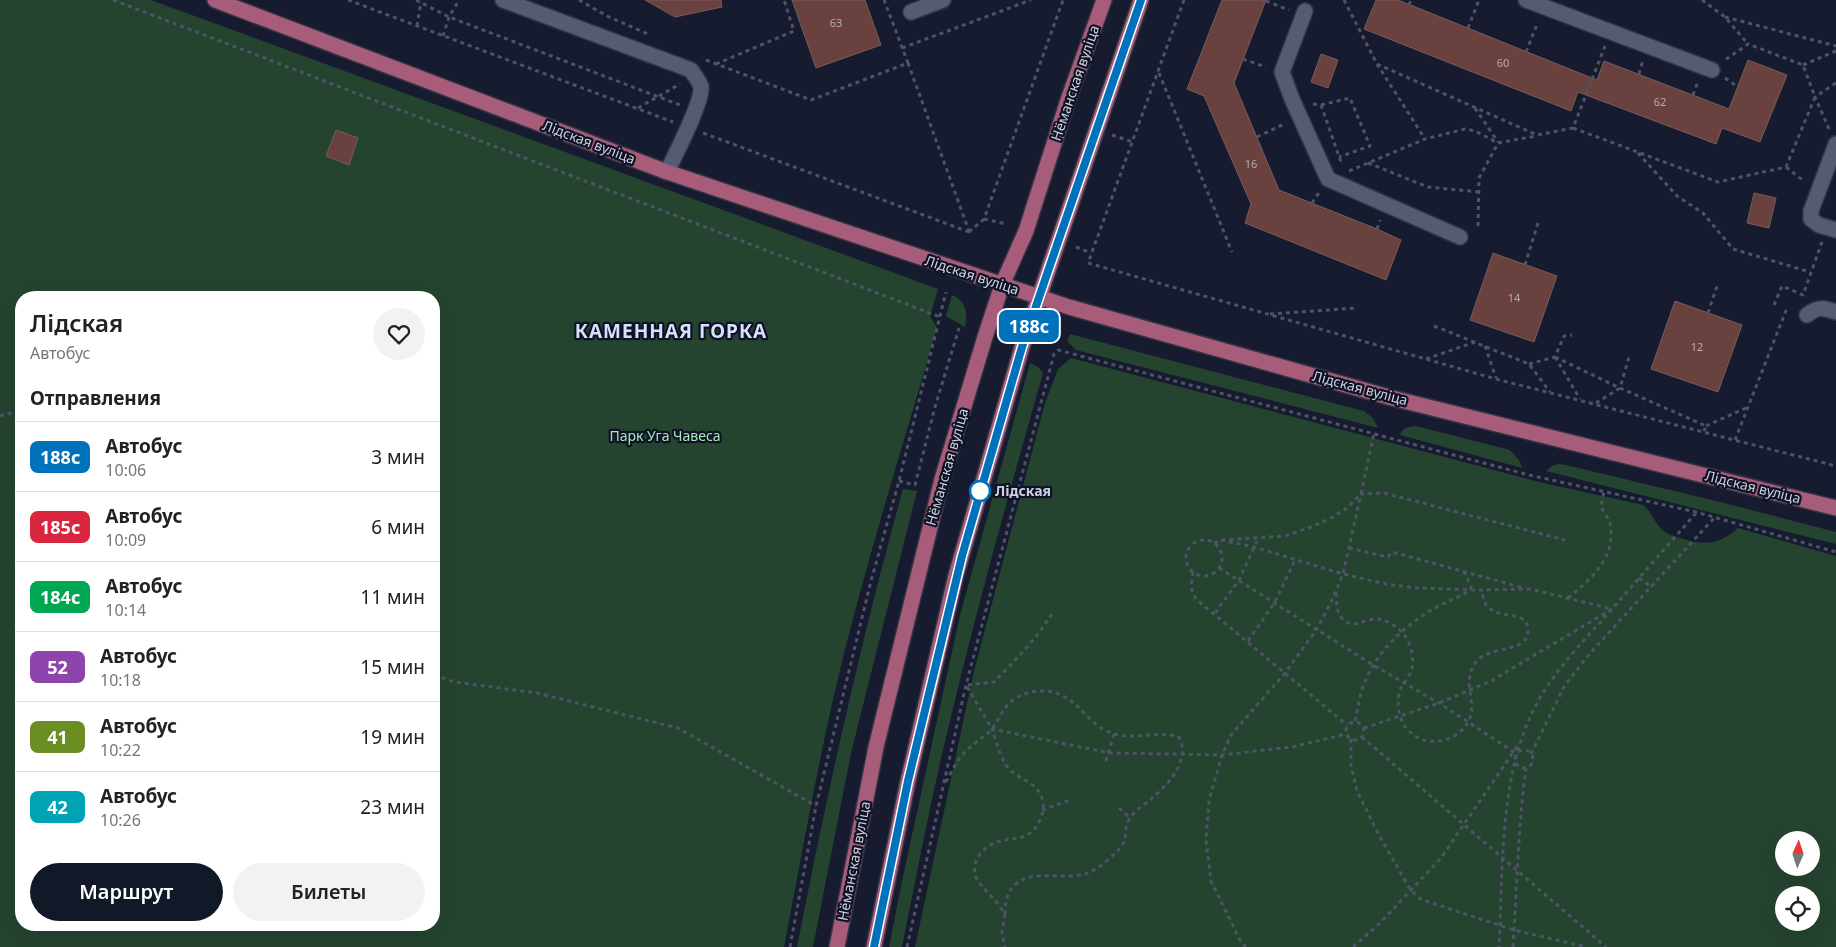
<!DOCTYPE html>
<html lang="ru">
<meta charset="utf-8">
<style>
:root{--surface:#fff;--page:#f2f2f2;--text:#222;--muted:#767676;--line:#e0e0e0;--accent:#111827}
body{margin:0;font-family:"Noto Sans",sans-serif;background:var(--page);color:var(--text);height:100vh;display:flex;flex-direction:column;font-size:19px;white-space:nowrap}
*{box-sizing:border-box;margin:0}
p{font-size:16px;color:var(--muted)}
.icon{flex:none;width:28px;height:28px;fill:none;stroke:currentColor;stroke-width:2;stroke-linecap:round;stroke-linejoin:round}
.map{position:relative;flex:1;overflow:hidden}
.side{position:absolute;left:15px;top:291px;width:425px;height:640px;display:flex;flex-direction:column;background:var(--surface);border-radius:20px;box-shadow:0 5px 20px #0002}
.side>*{flex:none}
.badge{padding:0 10px;border-radius:8px;font-size:18px;line-height:32px}
.needle{width:32px;rotate:3deg}
.tools{position:absolute;left:1775px;top:831px;display:grid;gap:10px}
.tools a{display:grid;place-items:center;width:45px;height:45px;border-radius:50%;background:var(--surface);box-shadow:0 5px 20px #0002;font-size:25px}
.map>.badge{position:absolute;translate:-50% -50%;box-shadow:0 0 0 2px #fff}
h2{padding:0 15px;font-size:19px;line-height:45px}
.round{display:grid;place-items:center;flex:none;width:52px;height:52px;border-radius:26px;background:var(--page)}
.head{display:flex;align-items:center;justify-content:space-between;height:85px;padding:0 15px}
h1{font-size:24px;font-weight:600;line-height:38px}
.primary-button{display:flex;gap:10px;margin-top:auto;padding:10px 15px}
.primary-button a{flex:1;height:58px;border-radius:30px;background:var(--accent);color:#fff;font-size:20px;font-weight:600;line-height:58px;text-align:center}
.primary-button a+a{background:var(--page);color:var(--text)}
ul{padding:0;list-style:none}
li{display:flex;align-items:center;gap:15px;height:70px;padding:0 15px;border-top:1px solid var(--line)}
li div{flex:1}
li b{display:block;font-size:19px}
li em{font-style:normal}
li .badge{min-width:55px;font-weight:700;text-align:center}
.map>svg:first-child{display:block}
</style>
<div class="map">
<svg width="1836" height="947" viewBox="0 0 1836 947">
<rect width="100%" height="100%" fill="#161b2f"/>
<path fill="#254430" fill-rule="evenodd" d="M0 0H151L938 289 930 316 937 328C904 442 868 555 840 670 818 761 802 854 784 947H0ZM21 298H434V925H21Z
M952 295C966 301 968 313 965 327L946 316Z
M1070 334 1364 411 1373 418 1378 428 1076 350 1067 341Z
M1071 358 1539 482 1643 505C1651 511 1654 522 1662 530 1668 534 1673 536 1680 538 1704 546 1719 545 1738 528L1836 556V947H915L974 671 1045 403 1058 369ZM1784 840H1811V868H1784ZM1784 895H1811V922H1784Z
M1030 363 1038 367 1043 373C1010 490 977 607 949 725 931 798 917 873 902 947H889L902 881 960 615Z
M1416 426 1510 450 1519 460 1522 468 1400 435C1403 427 1408 427 1416 426Z
M1558 464 1566 465 1720 502 1836 532V544L1546 471 1552 466Z
M903 489 917 491 851 753 813 947H797C827 793 861 640 903 489Z"/>
<path fill="#69413e" stroke="#795c59" d="M645 0H721L722 7 675 17Z
M792 0H865L881 45 816 68Z
M1222 0H1266L1234 83 1279 190 1377 229 1401 240 1386 280 1245 223 1251 204 1204 96 1187 89Z
M1376 0H1398L1597 80 1604 61 1729 109 1748 60 1787 75 1760 142 1722 128 1716 144 1578 92 1571 111 1364 29Z
M1321 54 1338 60 1328 88 1311 82Z
M336 130 358 138 349 165 326 156Z
M1754 193 1776 198 1769 228 1747 223Z
M1493 253 1557 276 1534 342 1470 320Z
M1675 301 1742 325 1718 392 1651 369Z"/>
<g fill="none" stroke-linecap="round" stroke-linejoin="round">
<defs>
<path id="minor" d="M503 0 691 70C695 76 699 80 701 87 703 101 674 157 667 172
M1526 0 1712 70
M1305 11 1282 72 1292 99 1328 179 1460 237
M911 12 943 0
M1836 144 1811 211V219L1819 225 1836 230
M1807 315C1818 306 1824 308 1836 312"/>
<path id="major" d="M215 0 667 172 1069 307 1392 398 1836 508
M837 947 876 747 942 479 985 337 1002 285 1026 231 1068 100 1104 0
M874 947 908 781 956 575 1022 347 1141 0"/>
</defs>
<use href="#minor" stroke="#303343" stroke-width="18"/>
<use href="#major" stroke="#303343" stroke-width="18"/>
<path stroke="#4e5365" stroke-width="3" stroke-dasharray="4 4" stroke-linecap="butt" d="M113 0 940 317
M348 0 673 122
M416 0 449 17 680 105
M579 0 607 16 650 35
M1184 0 1088 263 1496 379 1836 466
M1344 0 1377 64 1537 135 1573 128 1605 46
M1702 0 1725 17 1748 44
M1266 1 1289 10
M1409 5 1411 0
M1725 17 1836 46
M417 26 421 2
M1468 28 1479 0
M443 36 449 17 459 0
M902 48 1031 0
M1526 52 1538 22
M1243 59 1266 67
M706 60 811 100 908 63 884 0
M908 63 969 231
M716 64 794 31 784 0
M1377 64 1425 139
M1803 65 1836 51
M1159 73 1232 252
M1639 74 1643 60
M1725 78 1738 87
M1693 95 1698 81
M1313 104 1321 105 1342 165
M1321 105 1350 98 1370 146 1339 157
M638 108 680 84
M1475 108 1498 142
M1573 128 1718 182 1786 167 1815 97 1803 65 1748 44 1725 60
M1829 129 1815 97 1836 83
M703 133 969 232
M1112 135 1133 142
M1257 137 1286 123
M1638 153 1677 196 1703 213 1733 249 1810 272
M1368 163 1428 187 1479 192
M1786 167 1805 182
M1349 171 1425 139 1465 129 1475 131 1498 143 1536 136
M1312 203 1320 191
M984 219 1006 224
M1478 226 1479 178 1498 143
M1377 229 1380 220
M969 232 984 219 1063 0
M1076 247 1091 253
M1525 265 1538 223
M1774 305 1782 286 1803 295 1822 242
M1708 313 1718 283
M1270 314 1357 308
M1434 326 1529 364 1550 392
M1485 346 1496 378
M1555 357 1620 388 1706 426 1704 431
M1555 357 1580 399
M1426 359 1475 342
M1529 364 1555 357 1564 336 1572 335
M1596 403 1620 388 1629 357
M0 416 14 412 21 413
M1706 426 1748 407
M1735 440 1787 308
M899 481 915 485 935 407 959 328
M1221 540 1254 547 1343 574 1386 584 1417 588 1478 590 1530 589 1612 609C1584 641 1552 672 1533 711 1499 779 1503 872 1499 947
M1186 558a18 18 0 1 1 36 0a18 18 0 1 1-36 0Z
M1214 543 1221 540 1285 536 1311 527 1331 518 1347 508 1361 494 1374 433
M1349 548 1388 557 1392 552 1524 588
M1219 568 1373 665 1439 703 1517 754
M1193 572C1191 583 1190 591 1197 600L1347 725
M1639 578 1651 587
M1336 593C1337 598 1336 606 1338 611 1347 634 1362 619 1377 619 1388 620 1398 627 1405 636 1411 644 1414 658 1412 669 1410 676 1404 682 1401 688 1396 699 1398 715 1404 725 1409 733 1419 740 1428 741 1439 742 1448 740 1457 734 1488 712 1457 686 1476 662 1488 645 1530 654 1528 629 1526 607 1494 623 1484 601 1483 598 1483 594 1482 590
M1568 598C1588 581 1610 564 1611 536 1611 531 1611 525 1609 520 1607 516 1603 511 1601 507L1604 491
M1215 613 1239 580 1258 539
M1052 614 1038 634 1021 654 994 682 966 685 992 729 1110 753 1222 755 1292 747 1346 734
M1248 641 1275 602 1295 560
M434 675 455 682 537 693 678 728 816 806
M1355 721C1358 709 1359 696 1364 684 1377 651 1403 627 1433 609 1445 602 1458 598 1470 590L1471 586 1464 572
M1346 731a9 9 0 1 1 18 0a9 9 0 1 1-18 0Z
M1364 728 1439 703 1491 681 1612 609 1696 513
M1362 737 1606 947
M1351 739V766L1357 791 1380 837 1410 889 1420 899 1514 930 1586 947
M1515 759a9 9 0 1 1 18 0a9 9 0 1 1-18 0Z
M1531 754 1565 685 1592 651 1715 517
M1106 761 1114 734
M946 782C950 775 954 766 959 759 967 748 980 740 990 731 997 724 999 716 1005 708 1018 691 1044 686 1063 696 1084 706 1088 726 1115 734 1136 740 1158 730 1179 737 1191 760 1169 784 1152 798 1146 804 1137 809 1132 815 1122 828 1128 835 1123 844 1119 852 1097 870 1088 873 1066 881 1037 869 1017 883 1007 890 1005 903 1005 914 1001 909 998 903 993 898 987 891 980 886 976 877 970 862 983 847 997 842 1006 838 1018 840 1027 835 1038 829 1045 813 1043 802 1038 779 1016 781 1006 765 999 754 996 741 992 729
M1119 808 1130 818
M1042 810 1070 800
M1005 914 1002 933 1005 947
M790 947 816 806 871 581 899 481 946 292
M907 947 966 685 1054 354 1058 350 1529 475 1696 512 1836 552
M1246 947 1242 944 1211 881 1206 840 1209 800 1222 755 1231 735 1285 673 1317 629 1333 598 1343 574 1361 494 1384 493 1565 540
M1353 947 1380 923 1441 858 1518 745
M1513 947C1517 887 1518 827 1526 768"/>
<use href="#minor" stroke="#545b73" stroke-width="15"/>
<use href="#major" stroke="#a75d79" stroke-width="15"/>
</g>
<g fill="none" stroke-linecap="round" stroke-linejoin="round">
<defs>
<path id="line" d="M874 947 908 781 962 556 1022 347 1141 0"/>
</defs>
<use href="#line" stroke="#fff" stroke-width="11"/>
<use href="#line" stroke="#0072bc" stroke-width="8"/>
</g>
<circle fill="#fff" stroke="#0072bc" stroke-width="2.5" cx="980" cy="491" r="10"/>
<g text-anchor="middle" stroke-width="4.5" stroke-linejoin="round" paint-order="stroke">
<g font-size="11" fill="#b4adb7">
<text x="836" y="27">63</text>
<text x="1503" y="67">60</text>
<text x="1660" y="106">62</text>
<text x="1251" y="168">16</text>
<text x="1514" y="302">14</text>
<text x="1697" y="351">12</text>
</g>
<g font-size="14" fill="#cdd1df" stroke="#0e1225">
<text transform="translate(1075 83) rotate(-71)" y="5">Нёманская вуліца</text>
<text transform="translate(589 142) rotate(21)" y="5">Лідская вуліца</text>
<text transform="translate(972 275) rotate(18)" y="5">Лідская вуліца</text>
<text transform="translate(1360 388) rotate(15)" y="5">Лідская вуліца</text>
<text transform="translate(947 467) rotate(-74)" y="5">Нёманская вуліца</text>
<text transform="translate(1753 487) rotate(14)" y="5">Лідская вуліца</text>
<text transform="translate(854 861) rotate(-79)" y="5">Нёманская вуліца</text>
</g>
<g font-size="14" fill="#a8e6bb" stroke="#0e1225">
<text x="665" y="441">Парк Уга Чавеса</text>
</g>
<g font-size="14" font-weight="bold" fill="#cdd1df" stroke="#0e1225" text-anchor="start">
<text x="995" y="496">Лідская</text>
</g>
<g font-size="19" font-weight="bold" letter-spacing="1" fill="#d7dffb" stroke="#0e1225">
<text x="671" y="338">КАМЕННАЯ ГОРКА</text>
</g>
</g>
</svg>
<div class="tools">
<a><svg class="needle" viewBox="-14 -14 28 28"><path d="M0-13l5 13h-10z" fill="#e53935"/><path d="M0 13l5-13h-10z" fill="#767676"/></svg></a>
<a><svg class="icon" aria-label="locate" viewBox="0 0 24 24"><circle cx="12" cy="12" r="6"/><path d="M12 2v4M12 18v4M2 12h4M18 12h4"/></svg></a>
</div>
<b class="badge" style="left:1029px;top:326px;background:#0072bc;color:#fff">188с</b>
<section class="side">
<div class="head"><div><h1>Лідская</h1><p>Автобус</p></div><a class="round"><svg class="icon" aria-label="heart" viewBox="0 0 24 24"><path d="M12 20l-8-8c-3-5 5-10 8-4 3-6 11-1 8 4z"/></svg></a></div>
<h2>Отправления</h2>
<ul>
<li><span class="badge" style="background:#0072bc;color:#fff">188с</span><div><b>Автобус</b><p>10:06</p></div><em>3 мин</em></li>
<li><span class="badge" style="background:#d7263d;color:#fff">185с</span><div><b>Автобус</b><p>10:09</p></div><em>6 мин</em></li>
<li><span class="badge" style="background:#00a651;color:#fff">184с</span><div><b>Автобус</b><p>10:14</p></div><em>11 мин</em></li>
<li><span class="badge" style="background:#8e44ad;color:#fff">52</span><div><b>Автобус</b><p>10:18</p></div><em>15 мин</em></li>
<li><span class="badge" style="background:#6b8e23;color:#fff">41</span><div><b>Автобус</b><p>10:22</p></div><em>19 мин</em></li>
<li><span class="badge" style="background:#00a3b4;color:#fff">42</span><div><b>Автобус</b><p>10:26</p></div><em>23 мин</em></li>
</ul>
<div class="primary-button"><a>Маршрут</a><a>Билеты</a></div>
</section>
</div>
